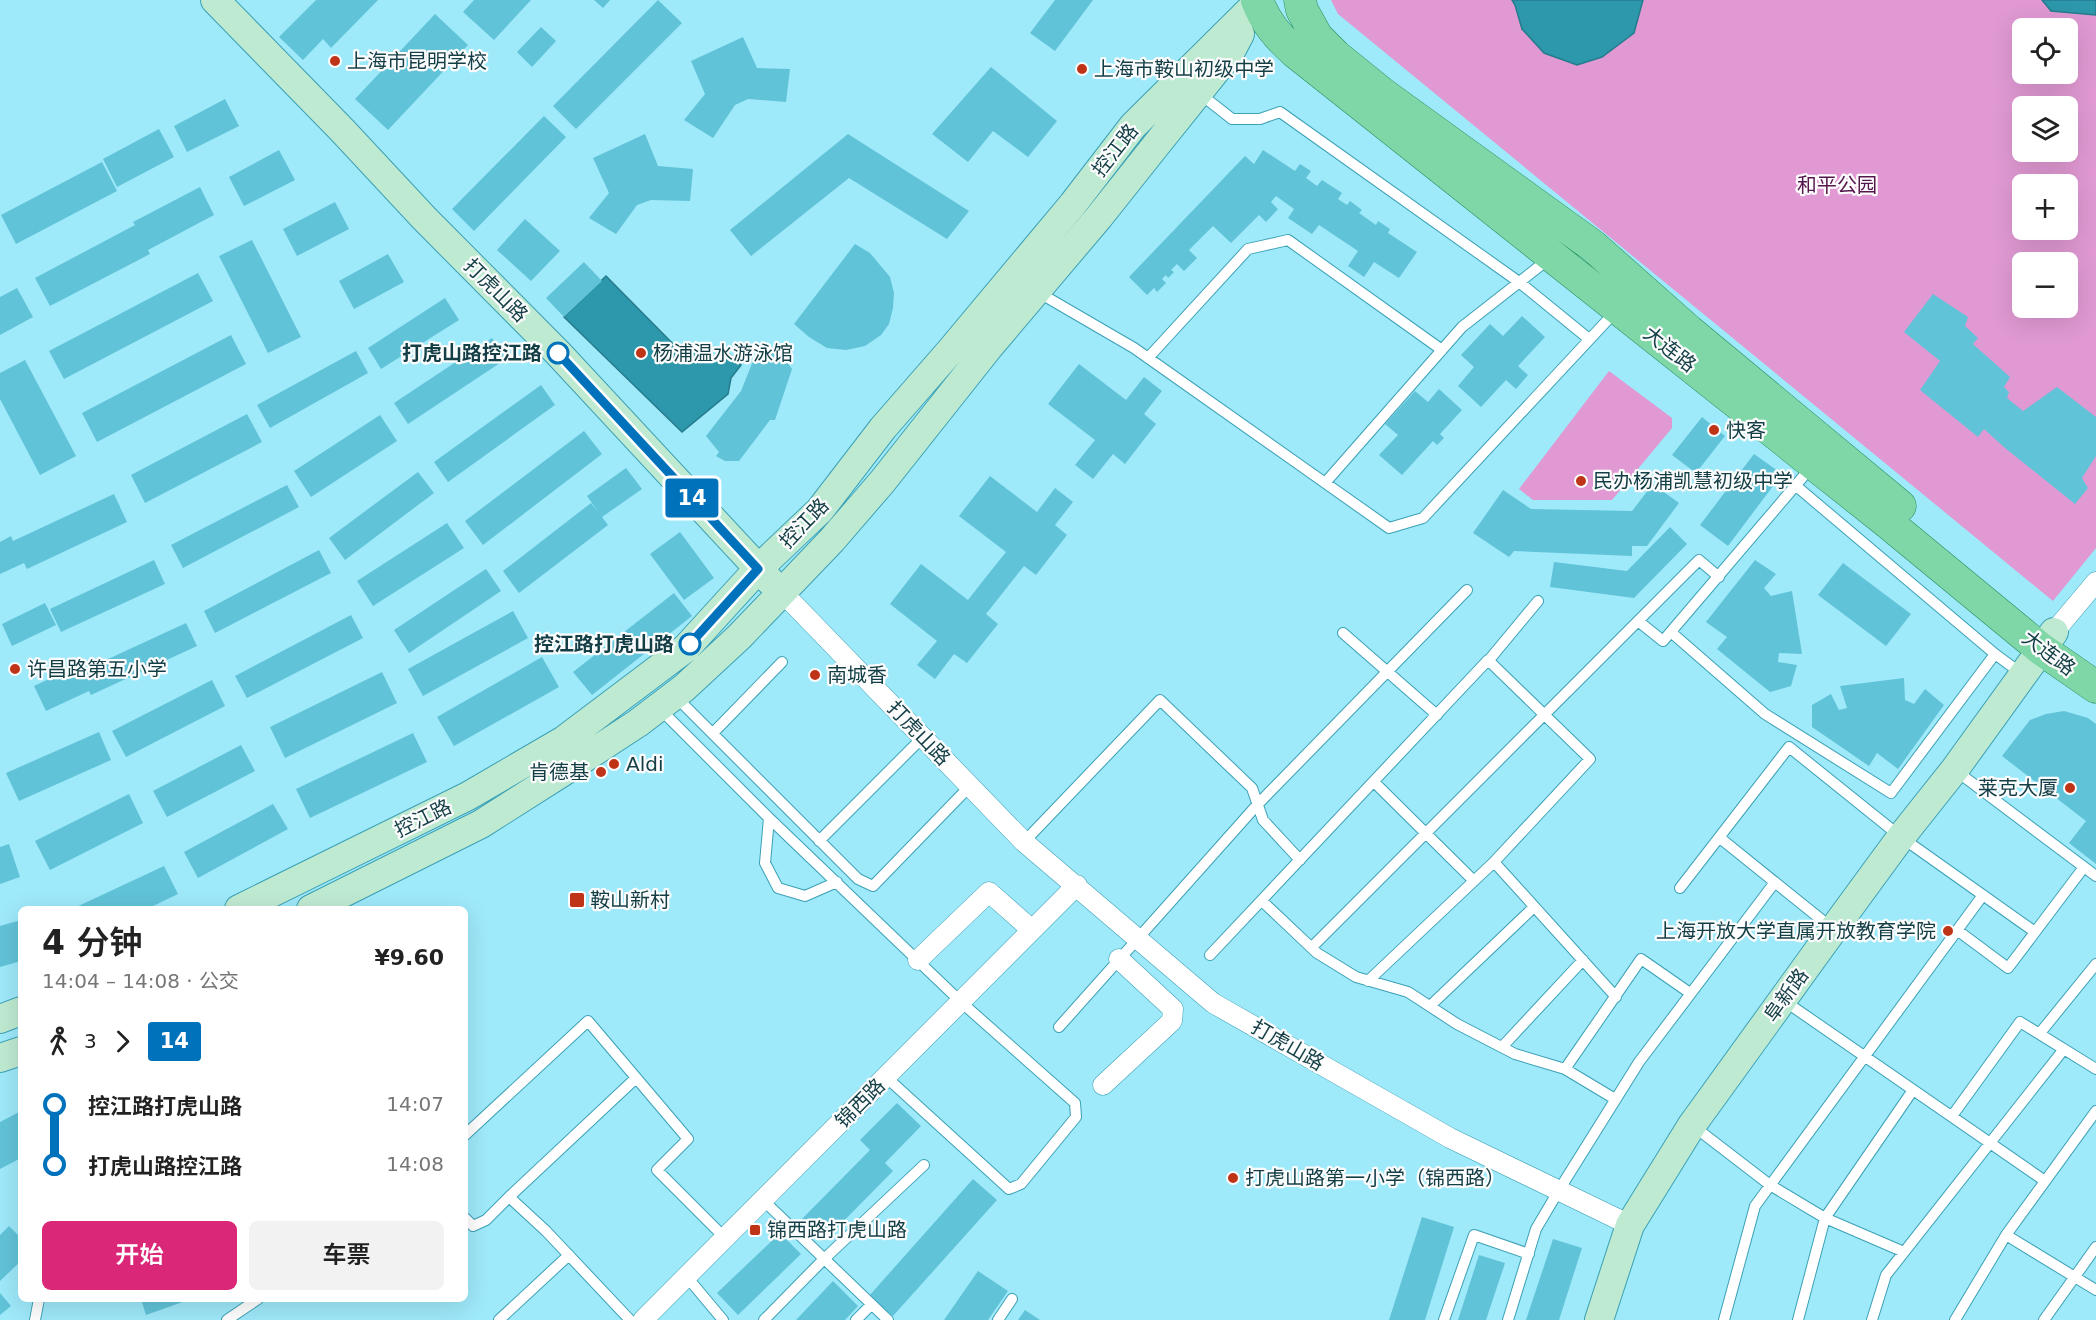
<!DOCTYPE html>
<html lang="zh">
<meta charset="utf-8">
<style>
:root{--surface:#fff;--page:#f2f2f2;--text:#222;--muted:#767676;--accent:#db2777}
body{margin:0;font-family:"DejaVu Sans","Noto Sans SC",sans-serif;background:var(--page);color:var(--text);height:100vh;display:flex;flex-direction:column;font-size:22px;white-space:nowrap}
*{box-sizing:border-box;margin:0}
p{font-size:20px;color:var(--muted)}
.icon{flex:none;width:33px;height:33px;fill:none;stroke:currentColor;stroke-width:2;stroke-linecap:round;stroke-linejoin:round}
.map{position:relative;flex:1;overflow:hidden}
.drawer{position:absolute;left:18px;top:906px;width:450px;height:396px;display:flex;flex-direction:column;background:var(--surface);border-radius:9px;box-shadow:0 6px 24px #0002}
.drawer>*{flex:none}
.badge{padding:0 12px;border-radius:4px;font-size:21px;line-height:39px}
.tools{position:absolute;left:2012px;top:18px;display:grid;gap:12px}
.tools a{display:grid;place-items:center;width:66px;height:66px;border-radius:9px;background:var(--surface);box-shadow:0 6px 24px #0002;font-size:30px}
.map>.badge{position:absolute;translate:-50% -50%;box-shadow:0 0 0 3px #fff}
.legs{display:flex;align-items:center;gap:9px;height:66px;padding:0 24px;font-size:20px}
.legs p{margin-inline-start:auto}
.overview{display:flex;align-items:center;justify-content:space-between;height:102px;padding:0 24px}
h1{font-size:33px;font-weight:600;line-height:45px}
.action{display:flex;gap:12px;margin-top:auto;padding:12px 24px}
.action a{flex:1;height:69px;border-radius:9px;background:var(--accent);color:#fff;font-size:24px;font-weight:600;line-height:69px;text-align:center}
.action a+a{background:var(--page);color:var(--text)}
ul{padding:0 24px;list-style:none}
li{display:flex;align-items:center;gap:21px;height:60px;font-size:22px}
li i{display:grid;place-items:center;width:9px;height:100%;margin:0 8px;background:currentColor}
li i::after{content:'';width:15px;height:15px;margin:-8px;border:4px solid;border-radius:50%;background:var(--surface)}
li p{margin-inline-start:auto}
li:first-child i{background:linear-gradient(#0000 50%,currentColor 0)}
li:last-child i{background:linear-gradient(currentColor 50%,#0000 0)}
.map>svg:first-child{display:block}
</style>
<div class="map">
<svg width="2096" height="1320" viewBox="0 0 2096 1320">
<rect width="100%" height="100%" fill="#9ee9fa"/>
<path fill="#e099d3" fill-rule="evenodd" d="M1331 0H1512L1515 5 1522 29 1602 57 1634 33 1643 0H2042L2096 15V548L2053 601 1338 14ZM2022 28H2067V74H2022ZM2022 106H2067V152H2022ZM2022 184H2067V230H2022ZM2022 262H2067V308H2022Z
M1609 371 1672 418V428L1612 500H1533L1519 489Z"/>
<path fill="#2d97ab" stroke="#257c8d" stroke-width="1.5" d="M1512 0H1643L1634 33 1602 57 1577 65 1544 53 1522 29 1515 5Z
M2042 0H2096V15L2051 11Z
M606 276 685 356 697 345 713 361 724 349 741 365 731 378 728 394 682 432 564 317Z"/>
<path fill="#61c3d8" d="M316 0H378L331 48 323 39 303 60 279 37Z
M474 0H531L494 40 463 12Z
M594 0H610L603 8Z
M658 0 682 23 576 129 553 106Z
M1055 0H1093L1055 51 1030 33Z
M435 14 468 45 388 130 355 99Z
M541 27 556 41 532 67 517 52Z
M743 37 757 68 790 69 786 102 748 99 735 105 713 138 684 120 705 94 691 61Z
M991 67 1057 121 1028 157 993 131 968 162 932 134Z
M225 99 239 126 187 152 174 126Z
M544 116 566 137 474 231 452 209Z
M159 129 174 157 117 187 103 159Z
M645 134 658 166 693 169 690 201 651 200 637 205 616 234 589 218 609 193 593 158Z
M848 134 969 211 947 239 849 178 751 256 730 230Z
M279 150 295 180 244 206 229 177Z
M1263 150 1295 171 1300 164 1311 171 1306 178 1317 186 1322 180 1342 193 1338 199 1347 205 1350 201 1362 210 1359 213 1376 225 1378 221 1390 229 1388 233 1417 252 1399 278 1374 262 1364 277 1348 266 1358 251 1319 225 1312 234 1288 218 1294 209 1276 196 1271 202 1278 209 1266 222 1259 215 1231 243 1213 226 1189 250 1197 258 1184 271 1177 264 1171 270 1174 272 1168 278 1166 275 1162 279 1166 283 1157 292 1154 288 1147 295 1129 277 1245 156 1254 164Z
M102 162 117 191 16 244 1 215Z
M200 187 214 215 148 250 150 254 50 306 35 278 135 225 133 222Z
M335 202 349 229 297 256 283 229Z
M525 219 560 251 531 281 497 250Z
M252 240 301 337 268 353 219 256Z
M855 244 870 253 890 277 894 293 893 308 889 324 881 335 865 346 846 350 827 348 809 337 794 324Z
M388 254 404 282 354 309 339 281Z
M584 262 602 281 564 317 546 298Z
M198 273 213 301 64 379 49 351Z
M17 288 33 317 0 335V297Z
M1933 294 1968 317 1965 326 1978 338 1973 344 2010 377 2004 387 2009 392 2007 398 2023 411 2057 387 2096 417V456L2082 478 2088 488 2075 504 2005 448 1984 429 1978 437 1920 390 1940 361 1904 332Z
M445 298 459 320 381 369 368 348Z
M1522 316 1545 337 1518 366 1528 375 1516 389 1506 380 1481 407 1458 386 1474 367 1461 355 1490 324 1503 336Z
M231 335 246 364 97 442 82 413Z
M492 338 506 359 408 424 394 403Z
M778 349 792 369 775 420H770L739 461H725L716 456 719 452 706 436 741 391 757 351Z
M356 351 368 373 270 428 257 405Z
M25 360 76 456 40 475 0 399V373Z
M1079 364 1126 400 1144 377 1162 391 1144 414 1156 424 1125 464 1113 454 1093 479 1075 465 1095 440 1048 404Z
M541 385 555 405 448 482 434 462Z
M1439 389 1462 410 1440 434 1444 438 1437 445 1433 441 1402 475 1379 455 1398 435 1385 424 1415 391 1428 402Z
M247 414 262 442 145 503 131 475Z
M380 415 397 441 311 497 294 471Z
M1702 417 1725 436 1696 473 1672 455Z
M584 431 602 454 483 545 465 521Z
M1754 454 1782 474 1728 546 1700 525Z
M626 468 642 489 602 517 608 525 519 593 503 571 591 503 599 513 587 496Z
M418 472 434 493 345 560 329 538Z
M990 476 1037 512 1055 488 1073 502 1055 525 1067 535 1036 575 1024 566 986 614 998 624 967 663 954 654 935 679 917 665 937 641 890 604 921 564 968 600 986 577 1006 552 959 516Z
M1653 484 1679 503 1647 546H1632V556L1514 551 1509 557 1473 533 1503 490 1531 509 1632 511Z
M287 485 299 507 183 568 171 545Z
M114 494 127 522 27 569 24 563 0 574V542L11 536 13 541Z
M447 523 464 548 373 606 357 581Z
M1670 527 1687 544 1634 598 1550 587 1554 562 1627 571Z
M680 532 714 578 684 600 650 554Z
M319 550 331 573 215 633 204 611Z
M154 560 165 584 61 632 50 609Z
M1755 560 1776 574 1764 588 1771 596 1792 591 1802 654 1779 653 1778 662 1797 665 1791 686 1770 692 1717 649 1727 637 1706 622Z
M1843 563 1911 614 1886 646 1818 595Z
M486 569 501 591 409 653 394 630Z
M674 593 692 616 592 695 573 672Z
M45 603 56 625 12 646 2 624Z
M513 611 528 638 423 696 408 669Z
M351 615 363 638 247 698 235 676Z
M186 623 197 646 91 695 89 691 46 711 34 686 77 666 80 672Z
M542 657 559 687 454 746 437 717Z
M382 672 397 703 285 758 270 727Z
M1904 678 1905 700 1914 704 1925 689 1944 705 1898 769 1877 753 1869 766 1812 727V705L1831 694 1839 710 1847 708 1840 686Z
M212 680 225 706 126 757 112 731Z
M2064 711 2088 718 2096 724V864L2069 843 2086 821 2002 756 2030 720 2046 714Z
M99 732 111 760 19 801 6 773Z
M413 733 427 762 310 818 296 789Z
M241 745 255 771 167 817 153 791Z
M129 794 143 823 50 870 35 841Z
M273 804 288 829 198 878 184 852Z
M9 844 20 877 0 884V847Z
M164 866 178 894 147 909H72Z
M21 920V961L0 967V926Z
M897 1103 921 1126 885 1163 893 1171 824 1241 802 1219 870 1150 860 1140Z
M21 1111V1158L0 1169V1122Z
M973 1179 997 1200 893 1316 869 1296Z
M1422 1217 1454 1227 1425 1320H1389Z
M9 1226 21 1238V1261L0 1281V1235Z
M780 1233 801 1254 738 1315 717 1293Z
M1553 1239 1582 1248 1559 1320H1526Z
M1479 1255 1505 1263 1486 1320H1458Z
M978 1271 1008 1291 988 1320H944Z
M833 1281 858 1306 845 1320H796Z
M0 1293 11 1306 0 1315Z
M141 1299H191L146 1315Z
M1025 1310 1040 1320H1018Z"/>
<g fill="none" stroke-linecap="round" stroke-linejoin="round">
<defs>
<path id="lane" d="M1199 93 1232 119H1260L1280 112 1519 282 1589 339
M1036 291 1134 348 1389 528 1423 518 1616 311
M1148 358 1248 249 1288 240 1442 350
M1325 483 1462 327 1550 258
M1795 485 1995 654 2022 674
M1638 621 1663 641 1813 465
M1343 633 1437 715
M1672 633 1765 714 1891 793 1995 654
M1489 660 1538 601
M675 696 858 879 873 886 970 786
M659 708 769 818 961 1002 1075 1103 1076 1117 1021 1184 1009 1189 886 1077
M713 733 782 662
M1955 770 2096 876
M1374 782 1474 881
M769 818 765 863 778 888 805 896 837 882
M1720 838 1833 929
M819 841 923 737
M1024 842 1160 700 1252 788 1263 820 1300 860
M1680 888 1789 747 1901 837 2035 932
M1262 901 1317 953 1356 977 1408 992 1457 1024 1515 1054 1565 1069 1615 1099
M1957 930 2008 968 2084 867
M1312 947 1699 560 1719 577
M1210 955 1488 660 1590 759 1494 862
M1368 981 1494 862 1616 997
M1783 1000 2045 1181
M1430 1006 1534 907
M1059 1027 1257 805 1467 590
M2040 1033 2096 964
M1502 1047 1583 960
M1565 1069 1641 959 1690 993
M1952 1116 2020 1022 2096 1069
M1692 1125 1770 1185 1825 1218 1904 1252
M465 1135 588 1021 688 1139 657 1170 725 1238
M509 1197 636 1078
M763 1200 888 1320
M465 1218 473 1226 486 1220 509 1197 546 1231 630 1320
M2006 1235 2096 1290
M687 1277 723 1320
M35 1320 39 1299
M227 1320 258 1299
M499 1320 569 1255
M764 1320 823 1260 924 1165
M856 1320 871 1305
M998 1320 1012 1299
M1444 1320 1474 1235 1529 1254
M1508 1320 1536 1229 1559 1190 1639 1062 1775 882
M1724 1320 1755 1206 1983 895
M1798 1320 1825 1218 1913 1090
M1872 1320 1886 1275 2064 1049
M1955 1320 2006 1235 2096 1111
M2044 1320 2096 1247"/>
<path id="street" d="M783 593 1024 842 1213 1003 1450 1138 1630 1225
M2054 632 2096 582
M918 960 989 892 1032 930
M1103 1085 1172 1021 1173 1009 1119 959
M643 1320 1077 885"/>
<path id="secondary" d="M215 0 342 130 424 218 558 353 770 581
M239 909 468 796 564 740 686 648 758 569 820 510 883 428 951 350 1073 204 1133 126 1258 2
M311 909 481 824 566 770 638 723 684 688 739 637 832 540 882 482 989 347 1099 217 1157 144 1230 53 1240 34
M0 1019 21 1011
M0 1058 21 1051
M1599 1320 1630 1225 1692 1125 1838 923 1901 837 1955 769 2054 632"/>
<path id="primary" d="M1257 0C1265 22 1278 37 1295 52L1887 522 2041 649 2096 687
M1300 0 1302 10 1317 37 1336 56 1383 94 1593 246 1689 331 1900 506"/>
</defs>
<use href="#lane" stroke="#3ba1b5" stroke-width="12"/>
<use href="#street" stroke="#3ba1b5" stroke-width="21"/>
<use href="#secondary" stroke="#3ba1b5" stroke-width="30"/>
<use href="#primary" stroke="#228f5d" stroke-width="33"/>
<use href="#lane" stroke="#fff" stroke-width="10"/>
<use href="#street" stroke="#fff" stroke-width="20"/>
<use href="#secondary" stroke="#bfead2" stroke-width="28"/>
<use href="#primary" stroke="#7fd6a6" stroke-width="32"/>
</g>
<g fill="none" stroke-linecap="round" stroke-linejoin="round">
<defs>
<path id="line-1" d="M558 353 758 569 690 644"/>
</defs>
<use href="#line-1" stroke="#fff" stroke-width="14"/>
<use href="#line-1" stroke="#0072bc" stroke-width="9"/>
</g>
<g fill="#bf3417" stroke="#fcfcfc" stroke-width="2">
<circle cx="335" cy="61" r="6"/>
<circle cx="1082" cy="69" r="6"/>
<circle cx="641" cy="353" r="6"/>
<circle cx="1714" cy="430" r="6"/>
<circle cx="1581" cy="481" r="6"/>
<circle cx="15" cy="669" r="6"/>
<circle cx="815" cy="675" r="6"/>
<circle cx="614" cy="764" r="6"/>
<circle cx="601" cy="772" r="6"/>
<circle cx="2070" cy="788" r="6"/>
<rect x="569" y="892" width="16" height="16" rx="3"/>
<circle cx="1948" cy="931" r="6"/>
<circle cx="1233" cy="1178" r="6"/>
<rect x="749" y="1224" width="12" height="12" rx="3"/>
</g>
<g fill="#fff" stroke="#0072bc" stroke-width="3">
<circle cx="558" cy="353" r="10"/>
<circle cx="690" cy="644" r="10"/>
</g>
<g text-anchor="middle" stroke-width="4.5" stroke-linejoin="round" paint-order="stroke">
<g font-size="20" fill="#133e46" stroke="#fcfcfc" text-anchor="start">
<text x="347" y="68">上海市昆明学校</text>
<text x="1094" y="76">上海市鞍山初级中学</text>
<text x="653" y="360">杨浦温水游泳馆</text>
<text x="1726" y="437">快客</text>
<text x="1593" y="488">民办杨浦凯慧初级中学</text>
<text x="27" y="676">许昌路第五小学</text>
<text x="827" y="682">南城香</text>
<text x="626" y="771">Aldi</text>
<text x="589" y="779" text-anchor="end">肯德基</text>
<text x="2058" y="795" text-anchor="end">莱克大厦</text>
<text x="590" y="907">鞍山新村</text>
<text x="1936" y="938" text-anchor="end">上海开放大学直属开放教育学院</text>
<text x="1245" y="1185">打虎山路第一小学（锦西路）</text>
<text x="767" y="1237">锦西路打虎山路</text>
</g>
<g font-size="20" fill="#133e46" stroke="#fcfcfc">
<text transform="translate(1115 150) rotate(-52)" y="7">控江路</text>
<text transform="translate(496 290) rotate(45)" y="7">打虎山路</text>
<text transform="translate(1670 349) rotate(38)" y="7">大连路</text>
<text transform="translate(804 523) rotate(-46)" y="7">控江路</text>
<text transform="translate(2049 653) rotate(37)" y="7">大连路</text>
<text transform="translate(919 733) rotate(46)" y="7">打虎山路</text>
<text transform="translate(423 818) rotate(-26)" y="7">控江路</text>
<text transform="translate(1786 995) rotate(-54)" y="7">阜新路</text>
<text transform="translate(1288 1045) rotate(30)" y="7">打虎山路</text>
<text transform="translate(860 1103) rotate(-45)" y="7">锦西路</text>
</g>
<g font-size="20" fill="#55164d" stroke="#fcfcfc">
<text x="1837" y="192">和平公园</text>
</g>
<g font-size="20" font-weight="bold" fill="#133e46" stroke="#fcfcfc" text-anchor="end">
<text x="542" y="360">打虎山路控江路</text>
<text x="674" y="651">控江路打虎山路</text>
</g>
</g>
</svg>
<div class="tools">
<a><svg class="icon" aria-label="locate" viewBox="0 0 24 24"><circle cx="12" cy="12" r="6"/><path d="M12 2v4M12 18v4M2 12h4M18 12h4"/></svg></a>
<a><svg class="icon" aria-label="layers" viewBox="0 0 24 24"><path d="M12 4l9 5-9 5-9-5zM3 14l9 5 9-5"/></svg></a>
<a>+</a>
<a>−</a>
</div>
<b class="badge" style="left:692px;top:498px;background:#0072bc;color:#fff">14</b>
<section class="drawer">
<div class="overview"><div><h1>4 分钟</h1><p>14:04 – 14:08 · 公交</p></div><b>¥9.60</b></div>
<div class="legs"><svg class="icon" aria-label="walk" viewBox="0 0 24 24"><circle cx="13" cy="4" r="2"/><path d="M13 8l-2 6 4 7M11 14l-3 7M7 12l3-4h3l4 4"/></svg>3<svg class="icon" aria-label="forward" viewBox="0 0 24 24"><path d="M9 5l7 7-7 7"/></svg><b class="badge" style="background:#0072bc;color:#fff">14</b></div>
<ul>
<li><i style="color:#0072bc"></i><b>控江路打虎山路</b><p>14:07</p></li>
<li><i style="color:#0072bc"></i><b>打虎山路控江路</b><p>14:08</p></li>
</ul>
<div class="action"><a>开始</a><a>车票</a></div>
</section>
</div>
